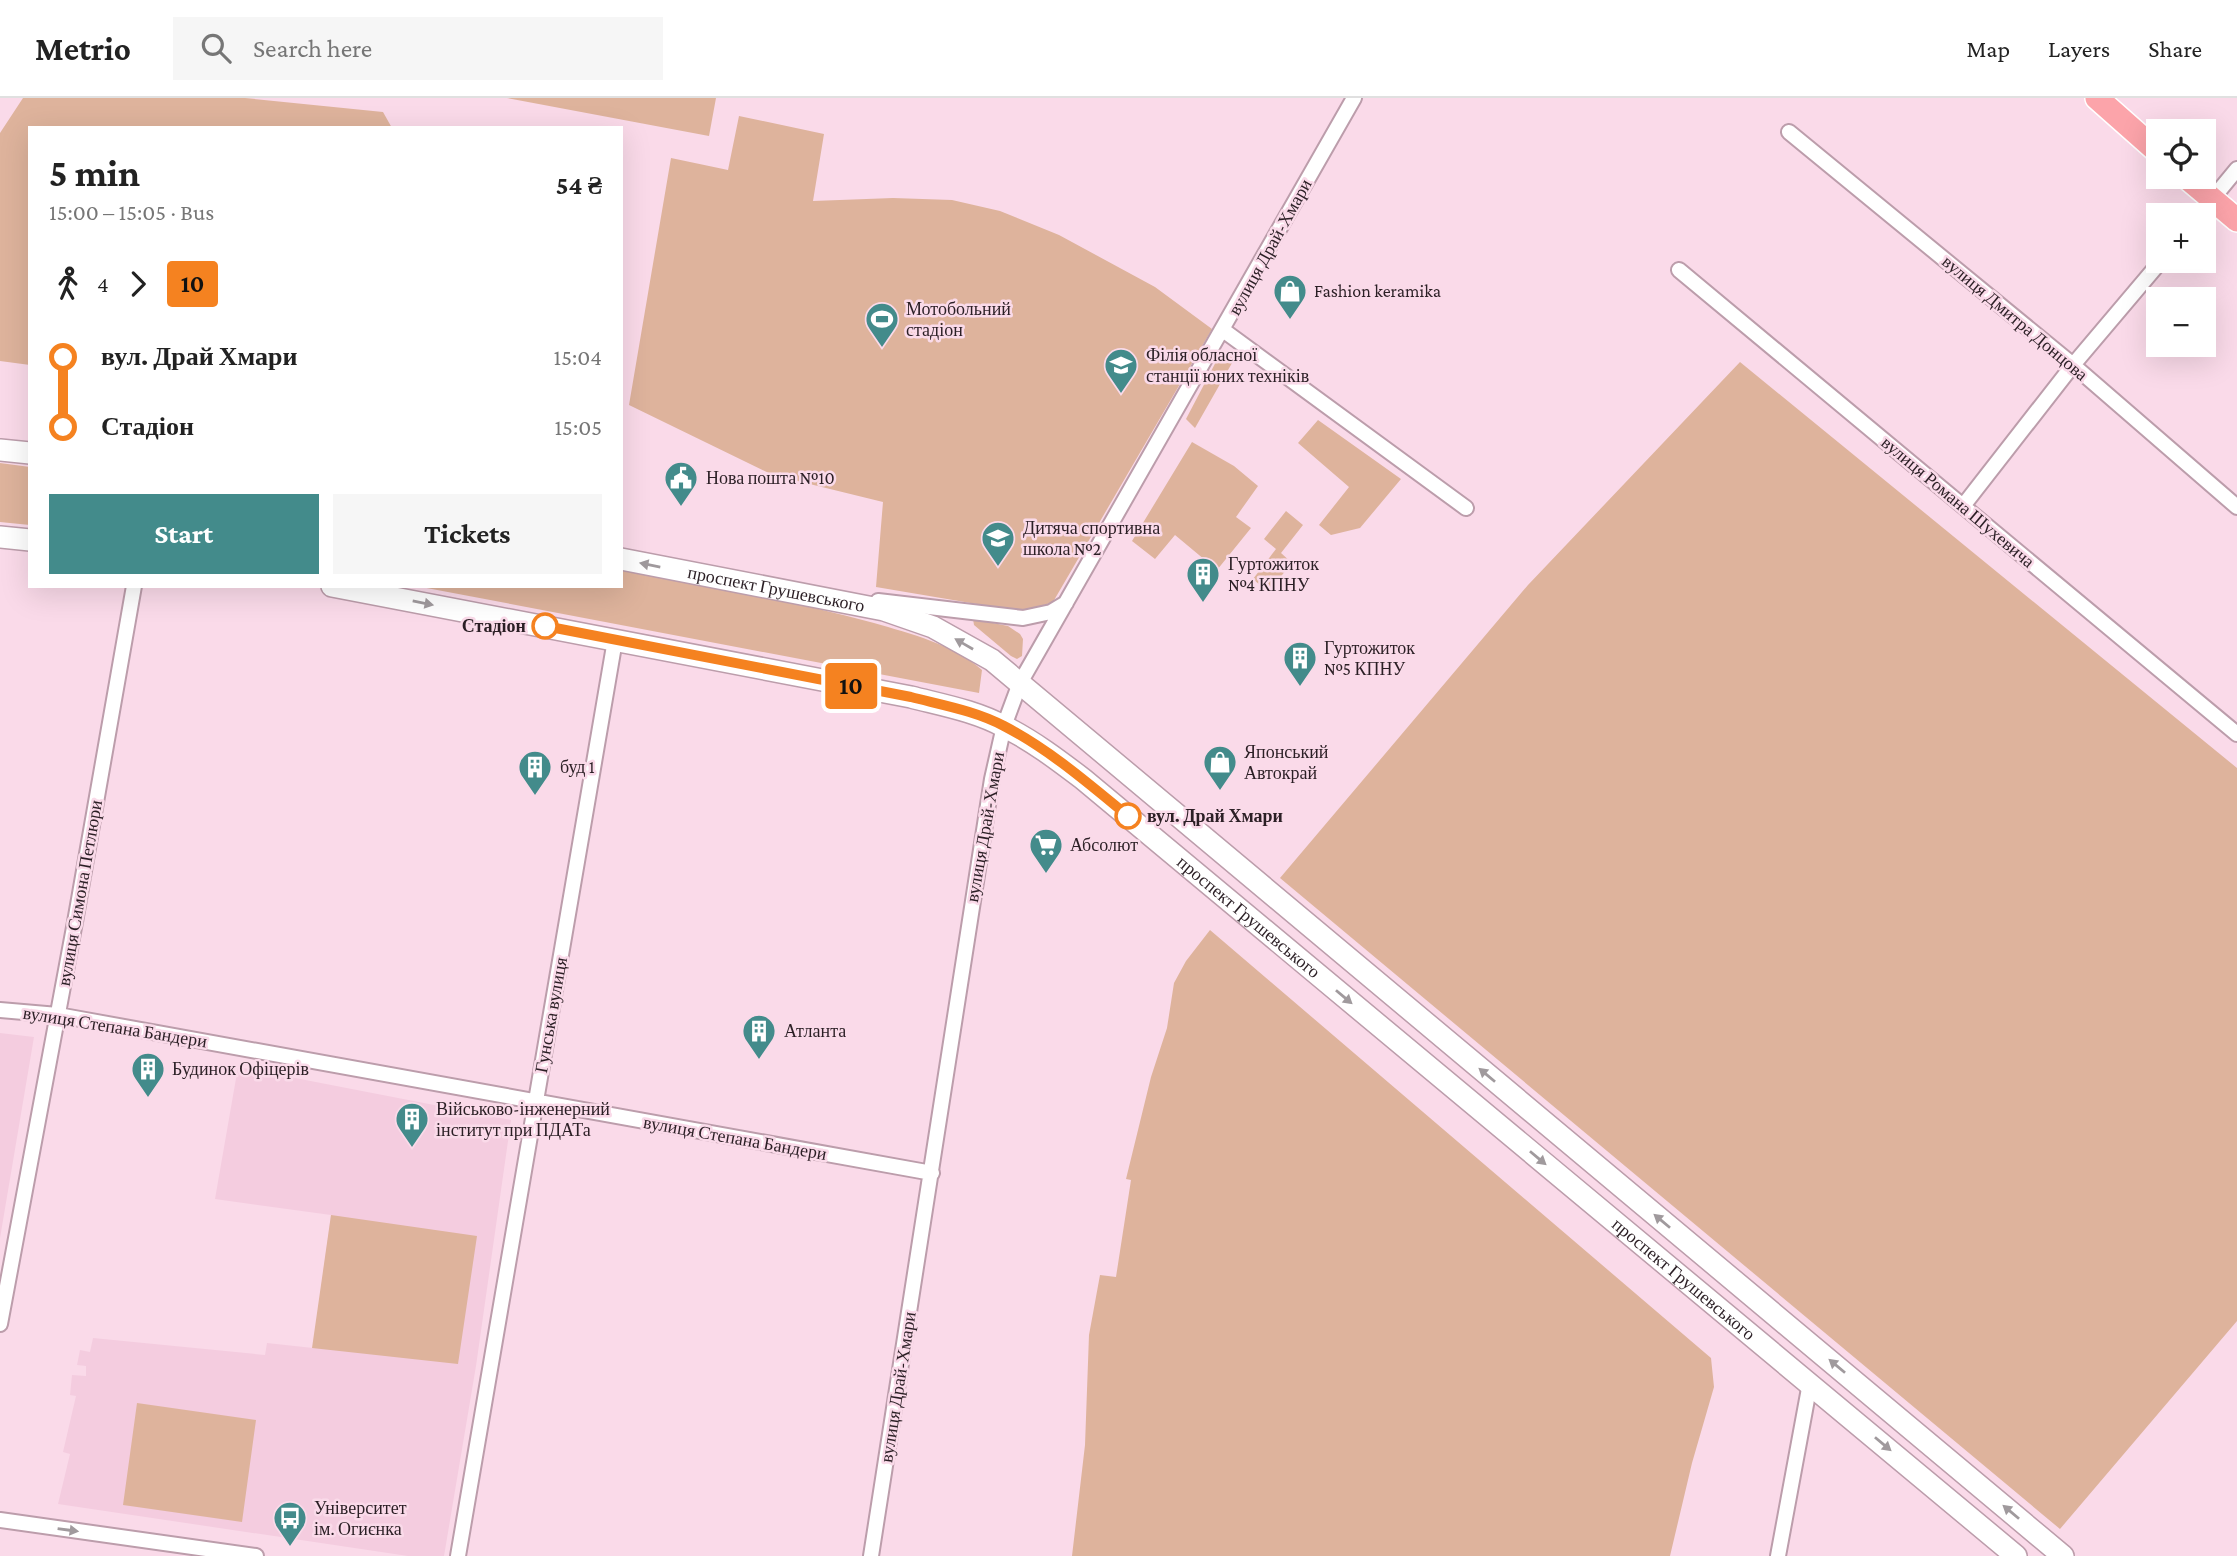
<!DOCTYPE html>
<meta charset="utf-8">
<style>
:root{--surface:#fff;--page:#f6f6f6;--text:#222;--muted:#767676;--line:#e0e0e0;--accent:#438b8b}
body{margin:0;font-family:"Crimson Pro",serif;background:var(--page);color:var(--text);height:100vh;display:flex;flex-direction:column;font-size:26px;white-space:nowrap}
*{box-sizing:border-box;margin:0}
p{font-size:23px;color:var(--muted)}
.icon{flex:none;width:38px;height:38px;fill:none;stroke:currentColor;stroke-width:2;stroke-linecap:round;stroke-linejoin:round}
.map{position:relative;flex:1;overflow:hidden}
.side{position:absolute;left:28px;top:28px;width:595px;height:462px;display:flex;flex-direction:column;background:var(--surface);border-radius:0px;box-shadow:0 7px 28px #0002}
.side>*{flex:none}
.badge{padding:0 14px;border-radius:5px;font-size:24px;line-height:46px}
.controls{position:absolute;left:2146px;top:21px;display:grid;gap:14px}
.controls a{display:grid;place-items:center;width:70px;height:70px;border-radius:0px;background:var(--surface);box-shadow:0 7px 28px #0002;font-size:35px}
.map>.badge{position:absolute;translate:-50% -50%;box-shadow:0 0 0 4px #fff}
.legs{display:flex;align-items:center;gap:10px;height:77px;padding:0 21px;font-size:23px}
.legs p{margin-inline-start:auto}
.headline{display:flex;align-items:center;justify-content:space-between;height:119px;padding:0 21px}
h1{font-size:38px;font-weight:700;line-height:52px}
.cta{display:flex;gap:14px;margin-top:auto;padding:14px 21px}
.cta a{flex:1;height:80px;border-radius:0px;background:var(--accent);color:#fff;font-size:28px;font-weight:700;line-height:80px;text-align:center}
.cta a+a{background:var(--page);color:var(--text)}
ul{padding:0 21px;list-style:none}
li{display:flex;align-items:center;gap:24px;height:70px;font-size:26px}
li i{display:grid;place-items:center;width:10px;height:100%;margin:0 9px;background:currentColor}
li i::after{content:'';width:18px;height:18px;margin:-9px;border:5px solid;border-radius:50%;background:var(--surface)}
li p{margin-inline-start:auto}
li:first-child i{background:linear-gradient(#0000 50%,currentColor 0)}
li:last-child i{background:linear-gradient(currentColor 50%,#0000 0)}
header{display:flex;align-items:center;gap:42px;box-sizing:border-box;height:98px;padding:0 35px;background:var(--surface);border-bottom:2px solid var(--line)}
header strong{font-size:33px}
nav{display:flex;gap:38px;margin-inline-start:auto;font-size:24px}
.search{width:490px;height:63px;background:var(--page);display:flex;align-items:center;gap:18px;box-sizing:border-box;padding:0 24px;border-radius:0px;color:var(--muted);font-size:26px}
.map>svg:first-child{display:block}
</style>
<header>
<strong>Metrio</strong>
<div class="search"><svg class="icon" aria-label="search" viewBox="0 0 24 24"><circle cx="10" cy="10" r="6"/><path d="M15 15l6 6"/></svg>Search here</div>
<nav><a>Map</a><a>Layers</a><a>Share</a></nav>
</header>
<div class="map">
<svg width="2237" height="1458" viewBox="0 0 2237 1458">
<rect width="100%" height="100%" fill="#fadae9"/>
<path fill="#f4ccdf" d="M0 935 34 939 0 1140Z
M238 969 511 1022 476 1268 444 1458H408L58 1406 70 1356 63 1354 76 1298 70 1297 72 1277 86 1278V1268L77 1267 80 1252 90 1254 93 1240 265 1257 267 1245 313 1250 331 1117 215 1101Z"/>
<path fill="#deb39c" d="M23 0H245L383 14 392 30H30V267L0 263V35Z
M507 0H716L709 38Z
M739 18 824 36 813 103 893 100 952 102 1000 113 1059 137 1155 189 1212 231 1053 504 1024 514 876 489 883 404 773 377 629 307 671 60 728 72Z
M1227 254 1236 258 1195 330 1186 321 1219 258Z
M1740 264 2237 670V1223L2060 1431 1280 780 1528 487Z
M1318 322 1401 381 1360 430 1331 437 1319 427 1349 389 1298 345Z
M1192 344 1234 368 1258 388 1236 419 1251 430 1217 472 1175 437 1155 461 1132 443Z
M0 365 30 369V427L0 424Z
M1286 413 1303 427 1281 455 1292 465 1268 494 1253 481 1276 451 1264 441Z
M621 472C706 488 791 502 874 525 911 536 953 546 982 572L979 595 416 488H621Z
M973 521 1008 528 1020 536 1023 541 1022 558 1017 561 1011 558 974 527Z
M1210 832 1711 1260 1714 1289 1692 1365 1670 1458H1072L1085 1347 1089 1237 1100 1177 1116 1179 1131 1082 1126 1081 1151 979 1167 930 1174 885 1186 863Z
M331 1117 477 1138 458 1266 312 1250Z
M137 1305 256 1322 242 1424 123 1407Z"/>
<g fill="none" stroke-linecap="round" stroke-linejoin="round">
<defs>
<path id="minor" d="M1789 34 2073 267 2237 409
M2199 117 2237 71
M1679 172 2237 636
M1223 232 1466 410
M1963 408 2073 267 2161 163
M878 503 1023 520 1051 514 1066 505
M0 912 58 917 932 1075
M0 1226 75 824 134 488
M0 1422 256 1458
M458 1458 615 542
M871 1458 992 681 1004 628 1020 585 1354 0
M1778 1458 1810 1285"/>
<g id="secondary">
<path d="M0 352 30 355"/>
<path d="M0 439 30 442"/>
<path id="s1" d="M621 461 884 512 933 529 992 562 2063 1458"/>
<path id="s2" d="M332 488 911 599C942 607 976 613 1005 629 1033 643 1058 662 1083 681L2016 1458"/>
</g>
<path id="primary" d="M2097 0 2158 54
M2186 79 2237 122"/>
</defs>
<use href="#minor" stroke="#bc9dab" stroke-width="18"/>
<use href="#secondary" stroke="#bc9dab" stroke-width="24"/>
<use href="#primary" stroke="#fff" stroke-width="26"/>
<use href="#minor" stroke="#fff" stroke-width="14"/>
<use href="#secondary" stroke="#fff" stroke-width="21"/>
<use href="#primary" stroke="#fca4aa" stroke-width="23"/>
</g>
<defs><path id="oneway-solid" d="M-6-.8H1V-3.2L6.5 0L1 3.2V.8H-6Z" transform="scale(1.75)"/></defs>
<g fill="#a09a9d">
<use href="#oneway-solid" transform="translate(650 467) rotate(-169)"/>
<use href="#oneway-solid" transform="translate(423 505) rotate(11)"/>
<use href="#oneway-solid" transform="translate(964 546) rotate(-150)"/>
<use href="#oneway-solid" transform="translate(1344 899) rotate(40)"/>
<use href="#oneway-solid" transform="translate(1487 977) rotate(-140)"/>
<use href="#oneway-solid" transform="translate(1538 1060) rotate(40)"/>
<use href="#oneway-solid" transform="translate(1662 1123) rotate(-140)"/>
<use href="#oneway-solid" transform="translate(1837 1268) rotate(-140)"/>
<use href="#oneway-solid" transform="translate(1883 1346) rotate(40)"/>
<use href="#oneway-solid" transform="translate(2011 1414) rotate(-140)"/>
<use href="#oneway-solid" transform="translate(68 1432) rotate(8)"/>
</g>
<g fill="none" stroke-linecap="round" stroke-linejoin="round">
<defs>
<path id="line-1" d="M545 528 911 599C942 607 976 613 1004 628 1050 652 1089 686 1128 718"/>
</defs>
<use href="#line-1" stroke="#fff" stroke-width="16"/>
<use href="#line-1" stroke="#f58220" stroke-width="10"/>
</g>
<defs>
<symbol id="shop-pin" viewBox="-11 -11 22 30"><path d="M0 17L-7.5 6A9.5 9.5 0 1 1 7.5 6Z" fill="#438b8b" stroke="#fadae9"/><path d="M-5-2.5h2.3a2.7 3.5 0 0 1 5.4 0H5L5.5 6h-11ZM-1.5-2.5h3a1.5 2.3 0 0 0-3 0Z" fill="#fff"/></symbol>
<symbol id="stadium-pin" viewBox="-11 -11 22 30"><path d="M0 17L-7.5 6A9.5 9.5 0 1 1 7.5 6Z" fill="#438b8b" stroke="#fadae9"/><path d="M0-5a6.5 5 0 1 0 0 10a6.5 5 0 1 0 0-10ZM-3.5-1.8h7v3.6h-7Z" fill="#fff"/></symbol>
<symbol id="school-pin" viewBox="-11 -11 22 30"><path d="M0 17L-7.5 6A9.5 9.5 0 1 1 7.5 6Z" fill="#438b8b" stroke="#fadae9"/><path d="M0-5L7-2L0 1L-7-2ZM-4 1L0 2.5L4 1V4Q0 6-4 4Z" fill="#fff"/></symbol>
<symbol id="civic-pin" viewBox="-11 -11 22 30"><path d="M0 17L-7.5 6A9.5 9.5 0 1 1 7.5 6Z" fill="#438b8b" stroke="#fadae9"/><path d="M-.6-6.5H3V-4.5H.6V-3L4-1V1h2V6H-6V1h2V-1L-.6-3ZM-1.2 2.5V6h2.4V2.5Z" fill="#fff"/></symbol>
<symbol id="building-pin" viewBox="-11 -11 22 30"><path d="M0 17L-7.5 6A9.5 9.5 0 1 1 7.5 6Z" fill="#438b8b" stroke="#fadae9"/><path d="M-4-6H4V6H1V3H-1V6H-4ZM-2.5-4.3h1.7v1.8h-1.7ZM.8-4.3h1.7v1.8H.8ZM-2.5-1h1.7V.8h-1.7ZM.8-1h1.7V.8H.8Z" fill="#fff"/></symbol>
<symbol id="supermarket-pin" viewBox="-11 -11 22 30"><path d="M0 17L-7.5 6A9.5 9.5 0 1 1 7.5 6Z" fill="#438b8b" stroke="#fadae9"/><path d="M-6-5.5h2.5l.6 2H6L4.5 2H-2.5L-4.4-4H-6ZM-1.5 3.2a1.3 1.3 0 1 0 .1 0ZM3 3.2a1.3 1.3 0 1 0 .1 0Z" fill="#fff"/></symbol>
<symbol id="bus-pin" viewBox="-11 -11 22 30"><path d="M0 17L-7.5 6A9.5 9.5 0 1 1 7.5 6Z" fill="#438b8b" stroke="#fadae9"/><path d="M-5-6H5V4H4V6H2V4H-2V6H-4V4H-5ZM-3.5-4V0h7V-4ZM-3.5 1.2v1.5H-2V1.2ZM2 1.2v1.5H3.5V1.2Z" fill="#fff"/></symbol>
</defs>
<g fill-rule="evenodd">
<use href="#shop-pin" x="1271" y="174" width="38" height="52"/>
<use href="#stadium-pin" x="863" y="202" width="38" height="52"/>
<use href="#school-pin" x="1102" y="248" width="38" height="52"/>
<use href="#civic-pin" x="662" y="361" width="38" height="52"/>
<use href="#school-pin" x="979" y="421" width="38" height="52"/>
<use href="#building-pin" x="1184" y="457" width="38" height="52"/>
<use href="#building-pin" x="1281" y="541" width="38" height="52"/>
<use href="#shop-pin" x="1201" y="645" width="38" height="52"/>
<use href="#building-pin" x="516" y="650" width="38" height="52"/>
<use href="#supermarket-pin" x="1027" y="728" width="38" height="52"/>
<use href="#building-pin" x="740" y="914" width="38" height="52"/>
<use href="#building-pin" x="129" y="952" width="38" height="52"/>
<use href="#building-pin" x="393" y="1002" width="38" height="52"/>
<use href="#bus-pin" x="271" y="1401" width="38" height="52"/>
</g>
<g fill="#fff" stroke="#f58220" stroke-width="3.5">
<circle cx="545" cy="528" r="12"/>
<circle cx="1128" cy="718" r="12"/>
</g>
<g text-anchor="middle" stroke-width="5" stroke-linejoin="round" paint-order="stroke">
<g font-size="18" fill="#2b1f25" stroke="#fadae9">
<text transform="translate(1270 149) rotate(-61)" y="6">вулиця Драй-Хмари</text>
<text transform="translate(2015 220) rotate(40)" y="6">вулиця Дмитра Донцова</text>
<text transform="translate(1958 404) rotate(40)" y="6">вулиця Романа Шухевича</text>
<text dy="6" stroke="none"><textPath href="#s1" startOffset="158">проспект Грушевського</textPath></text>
<text transform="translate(985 729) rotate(-80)" y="6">вулиця Драй-Хмари</text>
<text transform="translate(80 795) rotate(-80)" y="6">вулиця Симона Петлюри</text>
<text dy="6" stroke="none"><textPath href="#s2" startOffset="998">проспект Грушевського</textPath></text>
<text transform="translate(551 917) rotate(-80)" y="6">Гунська вулиця</text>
<text transform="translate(115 929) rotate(9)" y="6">вулиця Степана Бандери</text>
<text transform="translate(735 1040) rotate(10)" y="6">вулиця Степана Бандери</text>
<text dy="6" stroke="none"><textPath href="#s2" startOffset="1564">проспект Грушевського</textPath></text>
<text transform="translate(898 1289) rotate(-81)" y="6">вулиця Драй-Хмари</text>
</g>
<g font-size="18" fill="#2b1f25" stroke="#fadae9" text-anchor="start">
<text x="1314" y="199">Fashion keramika</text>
<text x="906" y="217">Мотобольний<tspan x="906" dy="21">стадіон</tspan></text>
<text x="1146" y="263">Філія обласної<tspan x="1146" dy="21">станції юних техніків</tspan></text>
<text x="706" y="386">Нова пошта №10</text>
<text x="1023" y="436">Дитяча спортивна<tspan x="1023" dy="21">школа №2</tspan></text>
<text x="1228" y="472">Гуртожиток<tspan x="1228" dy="21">№4 КПНУ</tspan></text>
<text x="1324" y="556">Гуртожиток<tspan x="1324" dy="21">№5 КПНУ</tspan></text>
<text x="1244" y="660">Японський<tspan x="1244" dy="21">Автокрай</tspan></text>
<text x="560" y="675">буд 1</text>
<text x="1070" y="753">Абсолют</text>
<text x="784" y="939">Атланта</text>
<text x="172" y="977">Будинок Офіцерів</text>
<text x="436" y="1017">Військово-інженерний<tspan x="436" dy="21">інститут при ПДАТа</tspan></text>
<text x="314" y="1416">Університет<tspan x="314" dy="21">ім. Огиєнка</tspan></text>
</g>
<g font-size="18" font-weight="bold" fill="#2b1f25" stroke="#fadae9" text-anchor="end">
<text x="526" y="534">Стадіон</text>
<text x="1147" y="724" text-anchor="start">вул. Драй Хмари</text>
</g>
</g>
</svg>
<div class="controls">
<a><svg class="icon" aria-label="locate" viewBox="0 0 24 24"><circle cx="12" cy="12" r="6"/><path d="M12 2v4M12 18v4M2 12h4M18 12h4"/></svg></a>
<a>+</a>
<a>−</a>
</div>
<b class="badge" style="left:851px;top:588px;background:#f58220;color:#111">10</b>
<section class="side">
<div class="headline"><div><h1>5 min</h1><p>15:00 – 15:05 · Bus</p></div><b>54 ₴</b></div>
<div class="legs"><svg class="icon" aria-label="walk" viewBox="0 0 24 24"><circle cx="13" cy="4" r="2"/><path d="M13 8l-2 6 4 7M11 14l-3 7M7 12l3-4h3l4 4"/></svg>4<svg class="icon" aria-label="forward" viewBox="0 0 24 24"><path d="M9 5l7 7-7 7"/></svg><b class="badge" style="background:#f58220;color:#111">10</b></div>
<ul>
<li><i style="color:#f58220"></i><b>вул. Драй Хмари</b><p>15:04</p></li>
<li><i style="color:#f58220"></i><b>Стадіон</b><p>15:05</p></li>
</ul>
<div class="cta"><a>Start</a><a>Tickets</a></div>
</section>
</div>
